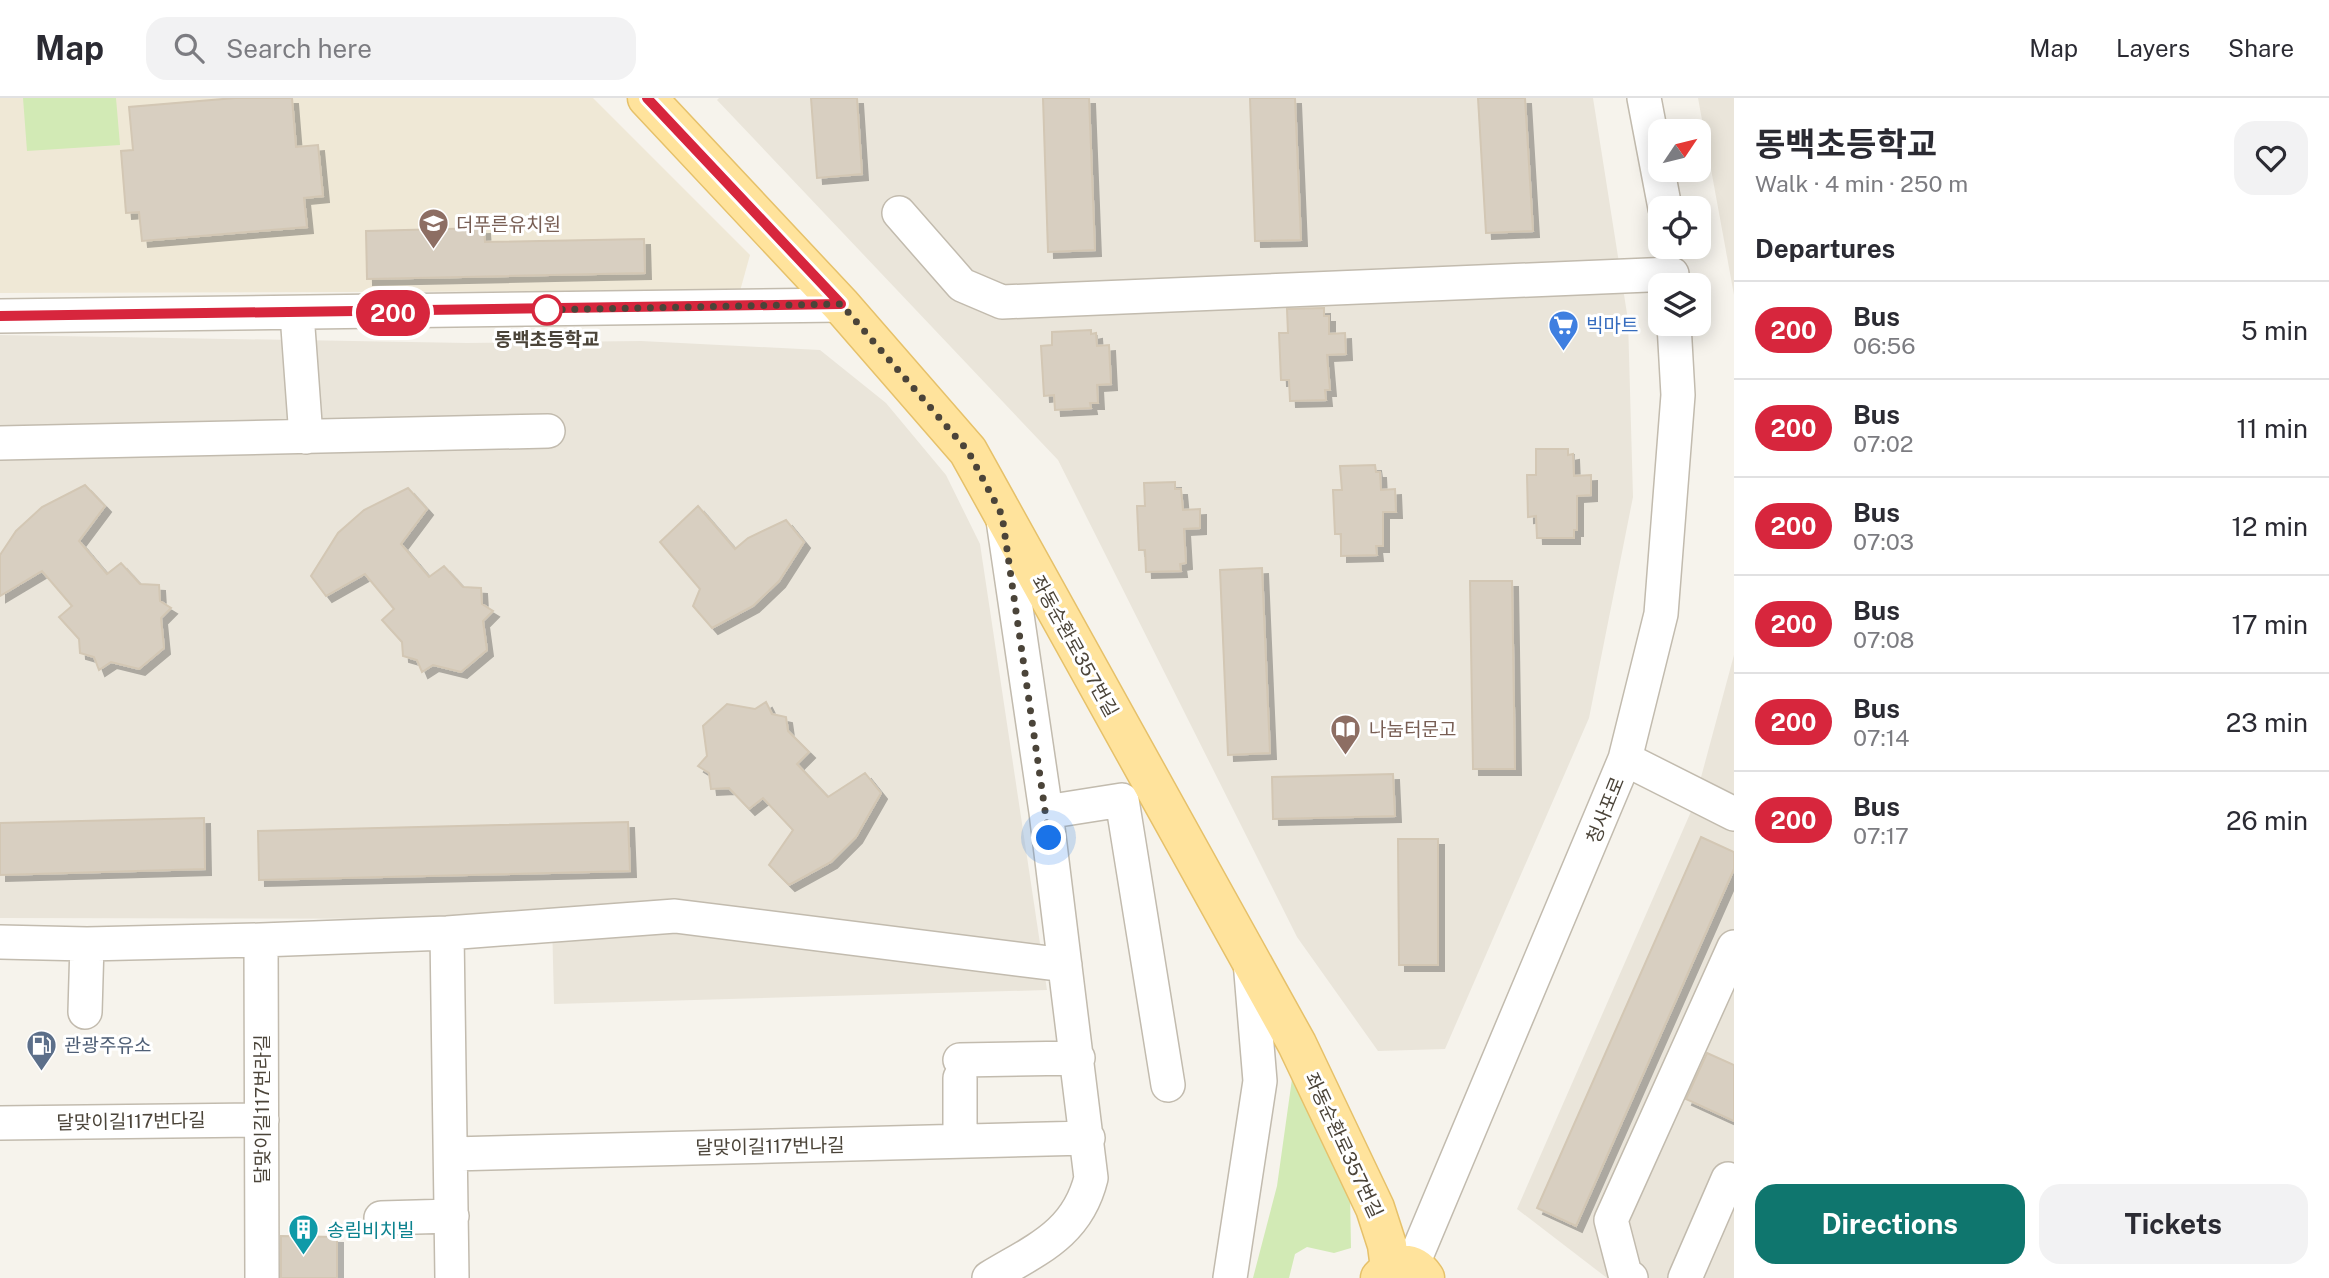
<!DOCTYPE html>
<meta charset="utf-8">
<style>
:root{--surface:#fff;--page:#f2f2f3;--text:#2b2b33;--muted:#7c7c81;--line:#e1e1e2;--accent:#0f766e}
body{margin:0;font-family:"Public Sans","Noto Sans KR",sans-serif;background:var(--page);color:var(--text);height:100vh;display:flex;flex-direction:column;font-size:26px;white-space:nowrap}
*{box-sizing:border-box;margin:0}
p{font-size:23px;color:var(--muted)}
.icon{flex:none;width:38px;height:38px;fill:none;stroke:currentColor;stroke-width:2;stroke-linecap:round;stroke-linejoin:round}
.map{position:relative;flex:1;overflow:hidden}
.panel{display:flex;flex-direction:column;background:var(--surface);width:595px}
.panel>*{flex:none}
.badge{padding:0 14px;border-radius:23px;font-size:24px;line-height:46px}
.needle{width:46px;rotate:55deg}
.controls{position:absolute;left:1648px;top:21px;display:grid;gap:14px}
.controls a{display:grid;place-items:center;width:63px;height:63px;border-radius:14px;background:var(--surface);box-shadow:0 4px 18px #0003;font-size:35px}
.you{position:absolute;width:35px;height:35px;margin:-18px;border:5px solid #fff;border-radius:50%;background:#1a73e8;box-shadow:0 0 0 10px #1a73e833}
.map>.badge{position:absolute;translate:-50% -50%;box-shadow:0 0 0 4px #fff}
h2{padding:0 21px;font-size:26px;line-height:63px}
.round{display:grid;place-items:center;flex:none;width:74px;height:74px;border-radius:21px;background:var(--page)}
.overview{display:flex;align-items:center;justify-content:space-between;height:119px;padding:0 21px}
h1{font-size:33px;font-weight:700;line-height:52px}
.primary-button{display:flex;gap:14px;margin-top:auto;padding:14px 21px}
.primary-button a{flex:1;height:80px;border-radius:21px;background:var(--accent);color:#fff;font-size:28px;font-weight:700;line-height:80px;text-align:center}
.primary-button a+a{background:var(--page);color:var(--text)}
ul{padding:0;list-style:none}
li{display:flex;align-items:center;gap:21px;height:98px;padding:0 21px;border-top:2px solid var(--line)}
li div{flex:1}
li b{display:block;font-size:26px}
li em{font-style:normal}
li .badge{min-width:77px;font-weight:700;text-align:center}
header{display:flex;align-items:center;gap:42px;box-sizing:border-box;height:98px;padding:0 35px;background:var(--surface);border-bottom:2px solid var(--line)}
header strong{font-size:33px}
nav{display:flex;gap:38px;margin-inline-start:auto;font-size:24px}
.search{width:490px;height:63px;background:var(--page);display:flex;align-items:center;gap:18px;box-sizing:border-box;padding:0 24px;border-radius:21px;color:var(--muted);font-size:26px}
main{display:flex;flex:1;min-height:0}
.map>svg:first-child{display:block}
</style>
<header>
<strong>Map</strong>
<div class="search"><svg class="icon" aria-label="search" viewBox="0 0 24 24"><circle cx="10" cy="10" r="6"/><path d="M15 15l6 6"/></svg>Search here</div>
<nav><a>Map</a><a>Layers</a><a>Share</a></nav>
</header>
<main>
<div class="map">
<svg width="1734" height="1180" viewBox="0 0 1734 1180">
<defs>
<filter id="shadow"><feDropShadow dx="6" dy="6" stdDeviation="0" flood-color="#0004"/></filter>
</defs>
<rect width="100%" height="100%" fill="#f6f3ec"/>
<path fill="#eae5da" d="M719 0H1593L1628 222 1633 399 1589 620 1445 951 1378 953 1297 839 1058 362 717 2Z
M1698 0H1734V197Z
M0 237 467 245 641 243 820 252 886 305 946 377 980 446 1047 892 554 906 552 821 0 820Z
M1734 557V1180H1607L1517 1111 1693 709Z"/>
<path fill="#efe8d6" d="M0 0H593L750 157 740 193 0 195Z"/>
<path fill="#d2eab5" d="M23 0H116L120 47 27 53Z
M1292 981 1302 991 1350 1093 1351 1150 1334 1155 1307 1149 1295 1156 1289 1180H1253L1277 1088Z"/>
<path fill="#d8cfc1" stroke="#d3c7b4" stroke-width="2" filter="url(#shadow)" d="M235 0H292L296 49 318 47 323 98 304 100 307 129 142 143 139 114 126 115 121 53 133 52 129 9Z
M811 0H857L862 76 817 80Z
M1043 0H1089L1095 152 1048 154Z
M1250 0H1295L1301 142 1255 143Z
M1478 0H1525L1533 133 1486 135Z
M484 130 485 144 644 141 645 175 367 181 366 133Z
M1324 210V218H1329V236L1345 235 1346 256 1327 257 1330 292H1325L1326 302 1290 303 1289 282H1281L1279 235H1288L1287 211Z
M1091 232V236L1096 235 1097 248 1109 247 1111 286 1097 287 1098 305H1090L1091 310 1055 312 1054 297 1044 298 1041 248 1052 247V234Z
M1536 351H1568V357L1573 356 1574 378 1591 377V397L1577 398V432H1574V440H1537L1536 418 1528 419 1527 377H1536Z
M1375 367 1376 374H1380L1381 392 1395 391 1396 414H1383V448H1376L1377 457 1341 458V436H1335L1333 392H1342L1340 368Z
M1175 384V391H1181L1183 412 1200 411V430L1184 431 1186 465 1180 466 1181 473 1146 474 1145 452H1139L1137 408H1145L1144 385Z
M85 387 105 408 79 443 107 476 121 465 140 486 159 487 160 503 171 510 161 520 164 550 139 571 111 564 99 572 94 559 80 555 79 541 59 519 72 508 42 473 0 498V457L16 433 42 409Z
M408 390 427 411 401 446 429 479 444 468 463 489 481 490 482 506 493 513 483 523 487 552 461 574 433 567 422 574 417 562 403 558 402 544 382 522 394 511 365 476 326 498 311 478 338 435 364 412Z
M698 408 735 451 748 440 786 422 804 444 779 483 753 508 712 530 693 508 700 491 660 444Z
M1262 470 1270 655 1228 657 1220 472Z
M1470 483H1512L1515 671H1473Z
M766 604 772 616 786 619 788 633 809 654 797 666 828 699 865 675 881 695 856 739 831 764 789 787 769 767 793 732 763 700 749 711 729 690 711 691 709 675 698 668 707 658 703 628 727 606 755 611Z
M1393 676 1395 718 1273 721 1272 679Z
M204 720 205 771 0 777V725Z
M628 724 630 773 259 782 258 733Z
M1701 739 1734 754V771L1576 1128 1537 1110Z
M1398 741H1438V867H1399Z
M1707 955 1734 967V1023L1686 1001Z
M281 1138 337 1139V1180H281Z"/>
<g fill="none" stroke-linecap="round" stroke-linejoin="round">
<defs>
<path id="minor" d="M1644 0 1665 110
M899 115 962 187 1002 204 1672 176
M297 216 306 339
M0 218 841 207
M0 345 548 333
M1625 661 1734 716
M1046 714 1122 702 1168 987
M447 835 452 1180
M261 842 262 1180
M0 844 87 846 261 842 447 835 675 818 1065 867
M85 914 87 846
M960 962 1078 960
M960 980V1043
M0 1025 262 1022
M452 1056 1088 1040
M381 1120 452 1118
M1412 1168 1625 661 1661 516 1678 297 1674 226
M989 1180C1035 1152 1077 1137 1091 1080L1046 714 1003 422
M1230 1180 1260 983 1250 863
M1631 1180 1625 1176 1611 1122 1734 849
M1685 1180 1728 1081 1734 1086"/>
<path id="major" d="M647 0 841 207 968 353 1297 946 1375 1110 1387 1147 1390 1170
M1380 1180C1394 1164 1412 1161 1425 1180"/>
</defs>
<use href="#minor" stroke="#c2bbae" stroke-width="36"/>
<use href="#major" stroke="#e6c16a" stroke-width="41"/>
<use href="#minor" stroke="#fff" stroke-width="33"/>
<use href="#major" stroke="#ffe39c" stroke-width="38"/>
</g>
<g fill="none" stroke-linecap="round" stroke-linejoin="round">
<defs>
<path id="line" d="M0 218 841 206 647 0"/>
</defs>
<use href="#line" stroke="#fff" stroke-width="16"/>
<use href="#line" stroke="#d7263d" stroke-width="10"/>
<path stroke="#4b4439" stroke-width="7" stroke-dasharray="0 12.6" d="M547 212H542L841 206 968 353 1002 417 1049 740"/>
</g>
<defs>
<symbol id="school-pin" viewBox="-11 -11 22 30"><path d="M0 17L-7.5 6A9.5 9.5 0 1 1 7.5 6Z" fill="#8d6e63" stroke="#fff"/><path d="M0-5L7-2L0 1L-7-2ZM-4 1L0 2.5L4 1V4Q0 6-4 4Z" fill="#fff"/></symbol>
<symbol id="supermarket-pin" viewBox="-11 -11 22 30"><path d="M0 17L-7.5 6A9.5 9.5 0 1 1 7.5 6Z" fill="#3f7fe0" stroke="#fff"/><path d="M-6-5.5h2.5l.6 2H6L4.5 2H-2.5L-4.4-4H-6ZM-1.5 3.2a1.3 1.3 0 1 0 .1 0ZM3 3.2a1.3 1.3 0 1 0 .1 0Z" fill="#fff"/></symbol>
<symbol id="library-pin" viewBox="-11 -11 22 30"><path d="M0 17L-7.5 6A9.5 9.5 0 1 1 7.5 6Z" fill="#8d6e63" stroke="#fff"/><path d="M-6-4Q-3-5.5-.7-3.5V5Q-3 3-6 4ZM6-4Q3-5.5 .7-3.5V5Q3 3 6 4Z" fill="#fff"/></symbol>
<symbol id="fuel-pin" viewBox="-11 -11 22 30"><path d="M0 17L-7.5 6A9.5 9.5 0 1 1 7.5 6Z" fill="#5c6f8a" stroke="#fff"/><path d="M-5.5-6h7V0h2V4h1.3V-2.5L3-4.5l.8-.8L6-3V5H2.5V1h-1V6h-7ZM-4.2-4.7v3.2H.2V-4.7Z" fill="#fff"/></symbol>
<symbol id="building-pin" viewBox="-11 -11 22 30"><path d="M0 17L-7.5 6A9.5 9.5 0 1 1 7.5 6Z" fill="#0f9aa8" stroke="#fff"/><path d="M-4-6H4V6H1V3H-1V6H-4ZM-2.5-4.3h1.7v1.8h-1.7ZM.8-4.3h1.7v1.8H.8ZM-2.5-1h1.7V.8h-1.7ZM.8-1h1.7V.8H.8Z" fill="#fff"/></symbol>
</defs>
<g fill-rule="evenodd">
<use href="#school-pin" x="416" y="108" width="35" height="47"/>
<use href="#supermarket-pin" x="1546" y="210" width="35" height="47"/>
<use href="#library-pin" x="1328" y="614" width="35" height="47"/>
<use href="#fuel-pin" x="24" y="930" width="35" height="47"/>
<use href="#building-pin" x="286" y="1114" width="35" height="47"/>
</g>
<circle fill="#fff" stroke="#d7263d" stroke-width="3.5" cx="547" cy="212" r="14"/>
<g text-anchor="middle" stroke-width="6" stroke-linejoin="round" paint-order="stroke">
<g font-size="19" fill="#785e54" stroke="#fff" text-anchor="start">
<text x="456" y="133">더푸른유치원</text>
<text x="1369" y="638">나눔터문고</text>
</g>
<g font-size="19" fill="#366cbe" stroke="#fff" text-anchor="start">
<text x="1586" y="234">빅마트</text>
</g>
<g font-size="19" font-weight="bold" fill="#4b4439" stroke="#fff">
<text x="547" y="248">동백초등학교</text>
</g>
<g font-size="19" fill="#4b4439" stroke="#fff">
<text transform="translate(1075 548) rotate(61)" y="7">좌동순환로357번길</text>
<text transform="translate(1605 712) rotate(-68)" y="7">청사포로</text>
<text transform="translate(262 1011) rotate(-90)" y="7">달맞이길117번라길</text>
<text transform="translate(131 1023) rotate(-1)" y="7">달맞이길117번다길</text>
<text transform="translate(1344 1047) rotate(65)" y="7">좌동순환로357번길</text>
<text transform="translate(770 1048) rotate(-1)" y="7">달맞이길117번나길</text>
</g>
<g font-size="19" fill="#4e5e75" stroke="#fff" text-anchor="start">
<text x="64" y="954">관광주유소</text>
</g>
<g font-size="19" fill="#0d838f" stroke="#fff" text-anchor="start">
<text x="327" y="1139">송림비치빌</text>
</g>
</g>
</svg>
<div class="controls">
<a><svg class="needle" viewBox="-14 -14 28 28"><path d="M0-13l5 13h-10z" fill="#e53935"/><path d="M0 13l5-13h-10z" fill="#7c7c81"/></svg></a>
<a><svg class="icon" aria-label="locate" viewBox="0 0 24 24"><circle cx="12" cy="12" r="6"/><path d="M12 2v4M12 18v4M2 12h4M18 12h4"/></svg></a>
<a><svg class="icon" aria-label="layers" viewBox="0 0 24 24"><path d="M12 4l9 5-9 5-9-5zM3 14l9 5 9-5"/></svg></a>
</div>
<div class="you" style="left:1049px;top:740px"></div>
<b class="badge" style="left:393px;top:215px;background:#d7263d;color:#fff">200</b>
</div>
<section class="panel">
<div class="overview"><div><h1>동백초등학교</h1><p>Walk · 4 min · 250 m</p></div><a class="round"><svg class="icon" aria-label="heart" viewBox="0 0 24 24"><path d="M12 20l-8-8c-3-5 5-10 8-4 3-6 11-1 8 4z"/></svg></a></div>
<h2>Departures</h2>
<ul>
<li><span class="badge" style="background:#d7263d;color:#fff">200</span><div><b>Bus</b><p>06:56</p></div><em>5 min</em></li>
<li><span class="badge" style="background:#d7263d;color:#fff">200</span><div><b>Bus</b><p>07:02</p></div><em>11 min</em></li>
<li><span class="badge" style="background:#d7263d;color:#fff">200</span><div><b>Bus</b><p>07:03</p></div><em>12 min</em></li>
<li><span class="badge" style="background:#d7263d;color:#fff">200</span><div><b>Bus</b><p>07:08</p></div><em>17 min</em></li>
<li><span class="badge" style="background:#d7263d;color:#fff">200</span><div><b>Bus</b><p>07:14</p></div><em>23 min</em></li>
<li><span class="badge" style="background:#d7263d;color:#fff">200</span><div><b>Bus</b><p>07:17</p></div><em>26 min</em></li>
</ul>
<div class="primary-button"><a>Directions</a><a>Tickets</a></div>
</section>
</main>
